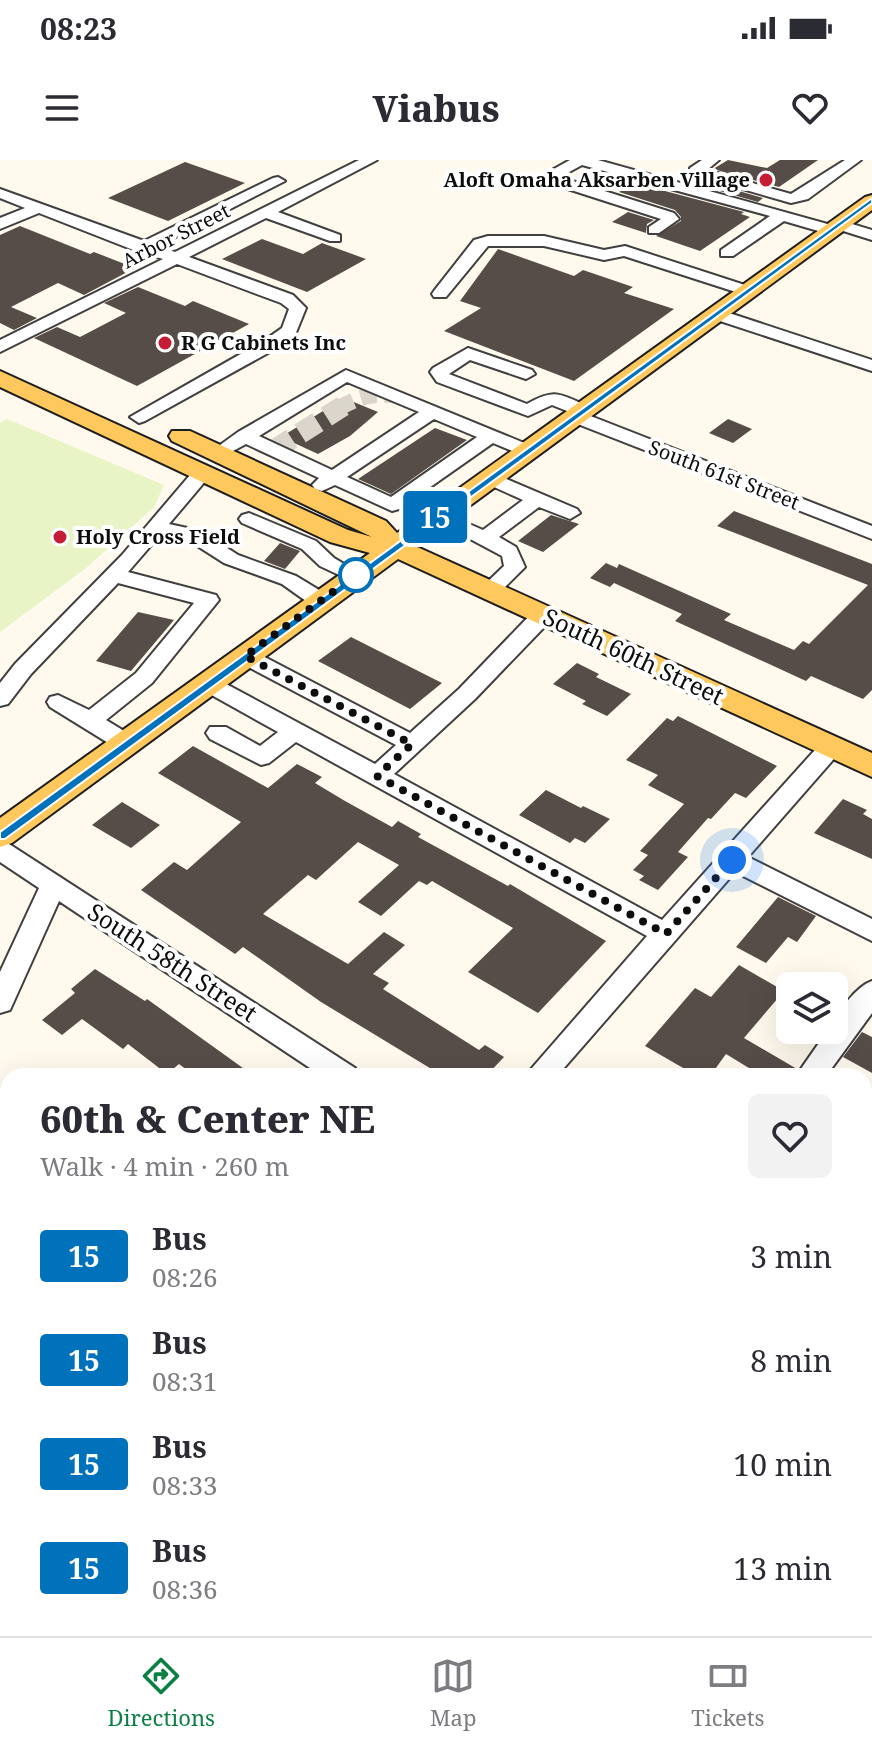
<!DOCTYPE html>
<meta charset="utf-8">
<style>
:root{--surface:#fff;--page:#f2f2f3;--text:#2b2b33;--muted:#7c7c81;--line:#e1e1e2;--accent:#0b8043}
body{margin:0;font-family:"Noto Serif",serif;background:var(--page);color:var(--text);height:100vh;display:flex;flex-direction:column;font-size:30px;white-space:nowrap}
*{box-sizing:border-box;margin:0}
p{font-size:26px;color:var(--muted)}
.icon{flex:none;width:44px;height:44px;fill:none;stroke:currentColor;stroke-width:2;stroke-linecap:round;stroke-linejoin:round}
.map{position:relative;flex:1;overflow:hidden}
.drawer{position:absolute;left:0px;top:908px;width:872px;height:568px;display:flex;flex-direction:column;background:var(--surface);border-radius:24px 24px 0 0;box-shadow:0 8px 32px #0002}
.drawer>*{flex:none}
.badge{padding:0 16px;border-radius:6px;font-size:28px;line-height:52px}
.fabs{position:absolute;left:776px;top:812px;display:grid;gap:16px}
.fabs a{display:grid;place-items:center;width:72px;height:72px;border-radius:12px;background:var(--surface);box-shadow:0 8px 32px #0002;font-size:40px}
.you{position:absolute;width:40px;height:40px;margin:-20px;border:6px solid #fff;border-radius:50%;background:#1a73e8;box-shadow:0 0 0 12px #1a73e833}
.map>.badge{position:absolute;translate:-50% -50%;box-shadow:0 0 0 4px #fff}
.round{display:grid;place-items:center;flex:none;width:84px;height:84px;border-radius:12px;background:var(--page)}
.summary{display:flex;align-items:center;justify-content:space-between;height:136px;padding:0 40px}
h1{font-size:38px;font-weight:800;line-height:60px}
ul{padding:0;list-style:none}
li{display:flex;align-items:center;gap:24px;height:104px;padding:0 40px}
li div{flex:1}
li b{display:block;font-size:30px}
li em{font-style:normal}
li .badge{min-width:88px;font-weight:700;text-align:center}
.status{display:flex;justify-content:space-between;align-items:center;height:56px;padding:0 40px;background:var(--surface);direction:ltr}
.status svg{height:22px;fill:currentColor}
header{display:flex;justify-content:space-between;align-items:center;height:104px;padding:0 40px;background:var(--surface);font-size:36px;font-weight:800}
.menu{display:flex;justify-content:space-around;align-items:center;height:112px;border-top:2px solid var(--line);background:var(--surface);font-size:22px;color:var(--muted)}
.menu a{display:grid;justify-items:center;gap:4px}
.menu .selected{color:var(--accent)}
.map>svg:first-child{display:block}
</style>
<div class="status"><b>08:23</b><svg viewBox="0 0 49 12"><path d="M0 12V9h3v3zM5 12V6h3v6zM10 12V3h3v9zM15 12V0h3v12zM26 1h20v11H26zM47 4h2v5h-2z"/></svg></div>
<header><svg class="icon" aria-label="menu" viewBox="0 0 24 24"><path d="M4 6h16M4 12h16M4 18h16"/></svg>Viabus<svg class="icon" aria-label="heart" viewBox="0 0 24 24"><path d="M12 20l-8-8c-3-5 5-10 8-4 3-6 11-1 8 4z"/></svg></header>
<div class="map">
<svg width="872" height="1476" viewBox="0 0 872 1476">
<rect width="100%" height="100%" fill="#fffaed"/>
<path fill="#e8f3c6" d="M7 259 164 325 154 347 86 408 0 472V263Z"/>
<path fill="#564d49" d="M728 0 767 8 780 0H818L779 27 713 9Z
M185 2 245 23 168 61 108 38Z
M694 18 763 38 758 42 688 22Z
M635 23 744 52 741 54 750 57 700 91 656 76 681 61V57L675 50 619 32Z
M628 52 654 60 647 64 646 73 612 62Z
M20 66 90 94 94 92 135 108 84 135 58 123 11 147 37 158 14 170 0 163V75Z
M262 79 303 94 322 83 366 99 307 132 222 99Z
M498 89 574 116 583 110 633 127 624 133 674 149 574 221 444 171 481 148 460 141Z
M138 127 185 146 193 141 249 164 137 226 34 178 57 167 80 177 126 153 104 143Z
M344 238 378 252 350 276 318 294 281 277Z
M728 259 752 269 733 283 709 273Z
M435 268 467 280 391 334 358 319Z
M734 351 872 404V530L863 539 811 516 806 521 675 461 682 454 614 423 610 427 590 418 606 403 617 408 619 404 731 454 724 460 794 490 803 481 809 484 868 425 717 366Z
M551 355 579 364 543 392 518 381Z
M280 383 300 391 285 409 264 401Z
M138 452 174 460 131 511 96 501Z
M351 477 442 523 410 549 318 501Z
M577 503 599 514 596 517 631 534 607 556 582 544 586 541 553 524Z
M678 556 777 606 746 638 735 633 711 659 708 658 678 692 688 697 658 730 639 720 644 716 633 710 648 695 640 691 684 644 648 625 658 615 626 600 667 558 673 561Z
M193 586 268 628 297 604 322 617 315 623 345 641 392 667 398 661 421 674 418 677 508 726 510 724 606 781 538 853 468 812 513 768 432 721 427 725 419 721 381 756 358 742 399 705 358 682 316 720 308 715 263 754 348 804 384 772 405 785 373 814 389 823 383 829 479 890 485 885 504 897 486 916H443L321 842 243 787 235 794 141 730 174 702 187 710 241 662 158 613Z
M546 630 581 648 583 646 610 659 585 683 575 678 570 683 519 655Z
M843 639 867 650 863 654 872 659V699L814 673Z
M122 642 160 665 131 688 92 665Z
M778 737 816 756 797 782 788 777 766 803 736 787Z
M739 805 784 831 744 878 797 909 793 916H762L726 894 710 916H697L645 886 695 828 711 837Z
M95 809 145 841 147 839 254 916H195L179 904 167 914 128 884 123 889 82 859 62 875 42 860 75 833 71 829Z
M862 872 872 877V913L843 897Z"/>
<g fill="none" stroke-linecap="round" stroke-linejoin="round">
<path stroke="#dbd6cb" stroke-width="16" stroke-dasharray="16 8" stroke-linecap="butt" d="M339 248C358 237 371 234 392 235"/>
<path stroke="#dbd6cb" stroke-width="21" stroke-dasharray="21 10" stroke-linecap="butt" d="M274 290 343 246"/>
<defs>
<path id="minor" d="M359 0H377L278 52 340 75V81H330L266 58 189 97 293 135 306 148 295 175 277 188 145 261 139 263 130 257 265 180 282 168 289 149 281 143 177 104 0 192V180L163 99 136 91 39 53 0 69V58L25 48 0 38V29L144 81 273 18 278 17 285 21 158 86 175 92Z
M570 0H598L831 65 839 60 872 70V80L840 70 832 75 784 61 733 96H721V90L770 56 582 5 560 17 674 53 679 59 659 73H649V67L661 59 543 21V15Z
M702 0H719L707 10 791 34 845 0H861L808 39 791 43 690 14V8Z
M488 76H544L604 90 625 86 754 128 756 131 748 136 742 134 624 96 604 100 544 86H488L446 137H434L432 134 434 131 474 80Z
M717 149 872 200V211L711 158 709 154 711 150Z
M468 188 532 210 535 214 526 219 470 200 449 214 527 244C557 227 560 235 590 247L593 251 588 255 872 366V379L570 261 567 257 572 253 552 245 528 256 437 222 430 212 433 208Z
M346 210 534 287 536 291 527 297 493 283 399 349 392 351 335 325 322 331 315 329 312 325 319 318 246 284 218 299 209 293 238 272ZM347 222 419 252 332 310 259 276ZM434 259 477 277 391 337 347 317Z
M203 306 213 312 169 364 201 371 238 395 296 416 329 436 332 441 329 446H313L282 424 224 403 188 380 160 375 128 412 216 435 219 440 152 523 106 560 134 577 138 583 134 589H118L50 547 47 542 50 537 58 535 89 550 136 513 194 443 118 423 31 514 8 544 0 546V523L15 504 122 395 196 308Z
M490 312 577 349 580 353 570 359 539 347 499 377 516 387 525 407 497 435 490 436 479 430 504 406 502 396 427 356 437 350 483 370 523 340 483 322 480 318 483 314Z
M249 353 316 381 334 398 364 416 354 422 320 406 302 389 242 363 239 359 242 355Z
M543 448 554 455 551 460 475 539 394 614 662 760 823 581H839L843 587 839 593 748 697 872 759V781L735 712 557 916H525L647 776 296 582 269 603 261 605 210 579 206 573 210 567H226L260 586 278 572 199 528 196 523 199 518H215L375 604 396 585 237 501 234 496 237 491H253L410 573 459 529 535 450Z
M0 681 9 684 355 908 359 916H322L59 741 10 850 0 853V812L39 728 0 702Z
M872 821V853L826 916H796L828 870H834C834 854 857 826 872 821Z
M0 1104 8 1107V1140L0 1137Z
M872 1244V1289L864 1292V1247Z
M864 1457 871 1463 872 1476H833L829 1468H864Z
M27 1468H69L65 1476H24Z
M380 1468H421L417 1476H377Z
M728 1468H768L764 1476H725Z"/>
<path id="major" d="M872 35V50L415 386 872 593V617L398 399 12 683 0 687V658L370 393 330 382 0 227V211L348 370 372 377 172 281 169 276 172 271H190L386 361 397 373 865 37Z"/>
</defs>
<use href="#minor" stroke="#404040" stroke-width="4"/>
<use href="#major" stroke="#1e1e1e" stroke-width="4"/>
<use href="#minor" fill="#fff" fill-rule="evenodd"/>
<use href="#major" fill="#ffc85d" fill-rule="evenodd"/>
</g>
<path fill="#0072bc" stroke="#fff" stroke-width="2" d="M872 38V43L5 679H0V672Z"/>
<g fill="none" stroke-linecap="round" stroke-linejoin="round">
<path stroke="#0d0d0d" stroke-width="8" stroke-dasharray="0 14.4" d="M356 415 245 496 412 584 377 616 666 774 732 700"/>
</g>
<g fill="#c61c35" stroke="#fff" stroke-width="3">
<circle cx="766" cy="20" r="8"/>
<circle cx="165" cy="183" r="8"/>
<circle cx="60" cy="377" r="8"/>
</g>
<circle fill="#fff" stroke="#0072bc" stroke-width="4" cx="356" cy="415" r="16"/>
<g text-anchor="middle" stroke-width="8" stroke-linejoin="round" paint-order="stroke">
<g font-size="20" font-weight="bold" fill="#0d0d0d" stroke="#fff" text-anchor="start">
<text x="750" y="27" text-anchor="end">Aloft Omaha Aksarben Village</text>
<text x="181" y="190">R G Cabinets Inc</text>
<text x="76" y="384">Holy Cross Field</text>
</g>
<g font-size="20" fill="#0d0d0d" stroke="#fff">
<text transform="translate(176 76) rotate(-27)" y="7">Arbor Street</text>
<text transform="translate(724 315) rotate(21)" y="7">South 61st Street</text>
</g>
<g font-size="24" fill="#0d0d0d" stroke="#fff">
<text transform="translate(633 497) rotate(25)" y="8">South 60th Street</text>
<text transform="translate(172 803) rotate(33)" y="8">South 58th Street</text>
</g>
</g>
</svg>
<div class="fabs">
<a><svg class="icon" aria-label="layers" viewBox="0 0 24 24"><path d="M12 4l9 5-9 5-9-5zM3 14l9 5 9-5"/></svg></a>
</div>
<div class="you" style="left:732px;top:700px"></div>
<b class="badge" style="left:435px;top:357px;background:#0072bc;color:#fff">15</b>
<section class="drawer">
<div class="summary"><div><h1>60th &amp; Center NE</h1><p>Walk · 4 min · 260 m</p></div><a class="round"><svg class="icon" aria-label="heart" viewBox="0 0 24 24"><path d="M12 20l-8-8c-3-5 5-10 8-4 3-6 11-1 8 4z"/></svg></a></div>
<ul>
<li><span class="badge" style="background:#0072bc;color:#fff">15</span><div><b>Bus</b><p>08:26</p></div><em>3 min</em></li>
<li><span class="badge" style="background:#0072bc;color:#fff">15</span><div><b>Bus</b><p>08:31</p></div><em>8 min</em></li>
<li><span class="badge" style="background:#0072bc;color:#fff">15</span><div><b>Bus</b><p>08:33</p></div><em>10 min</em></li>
<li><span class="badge" style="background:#0072bc;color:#fff">15</span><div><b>Bus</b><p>08:36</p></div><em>13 min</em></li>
</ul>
</section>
</div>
<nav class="menu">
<a class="selected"><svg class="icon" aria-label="directions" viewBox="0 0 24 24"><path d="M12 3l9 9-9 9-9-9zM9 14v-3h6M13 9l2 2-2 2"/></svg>Directions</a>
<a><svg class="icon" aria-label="map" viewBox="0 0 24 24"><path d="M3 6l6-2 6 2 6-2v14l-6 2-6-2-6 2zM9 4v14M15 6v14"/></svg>Map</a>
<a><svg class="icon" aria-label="tickets" viewBox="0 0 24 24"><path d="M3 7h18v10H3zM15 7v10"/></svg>Tickets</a>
</nav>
